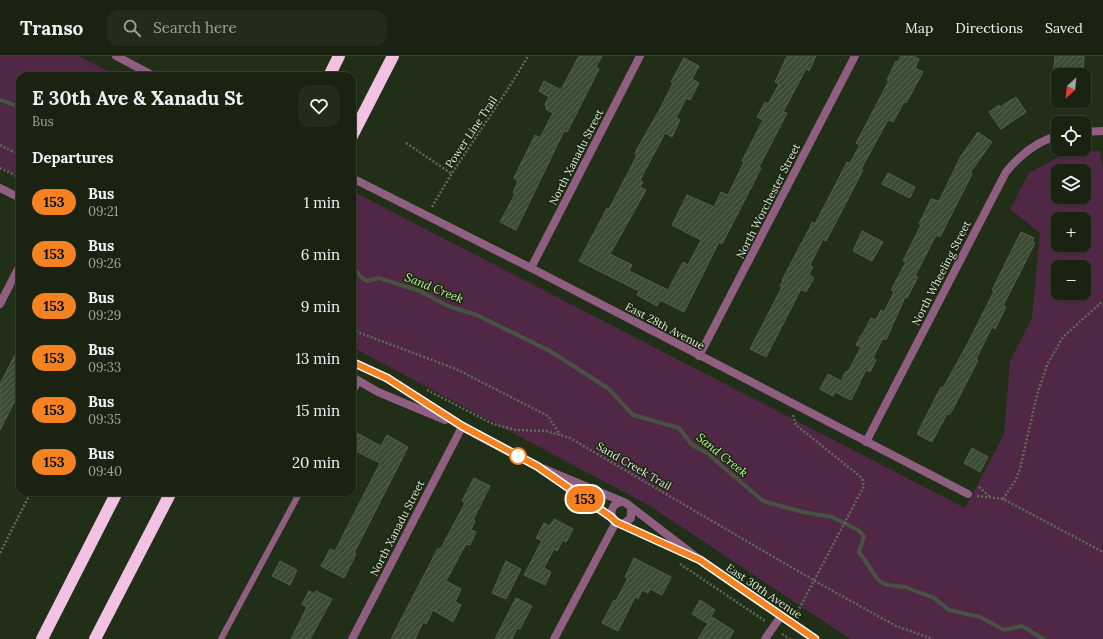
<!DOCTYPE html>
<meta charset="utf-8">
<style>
:root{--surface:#1a2312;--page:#232b1b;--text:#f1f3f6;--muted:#9fa49f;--line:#384032}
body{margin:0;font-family:Lora,serif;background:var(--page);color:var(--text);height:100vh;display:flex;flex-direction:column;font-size:15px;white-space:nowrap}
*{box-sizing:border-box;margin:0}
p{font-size:13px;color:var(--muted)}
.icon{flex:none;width:22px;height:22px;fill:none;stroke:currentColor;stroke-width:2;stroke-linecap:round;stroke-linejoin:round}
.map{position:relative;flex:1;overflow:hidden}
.details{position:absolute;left:16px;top:16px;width:340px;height:424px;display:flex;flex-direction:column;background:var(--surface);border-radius:12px;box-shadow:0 1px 3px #0004,0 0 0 1px var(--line)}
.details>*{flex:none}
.badge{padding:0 8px;border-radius:13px;font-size:14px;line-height:26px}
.needle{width:26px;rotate:207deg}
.fabs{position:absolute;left:1051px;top:12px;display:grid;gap:8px}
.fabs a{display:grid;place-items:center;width:40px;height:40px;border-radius:8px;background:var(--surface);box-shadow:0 1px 3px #0004,0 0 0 1px var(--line);font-size:20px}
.map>.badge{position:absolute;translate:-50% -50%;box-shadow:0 0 0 2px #fff}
h2{padding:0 16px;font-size:15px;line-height:36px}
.round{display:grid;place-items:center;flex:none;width:42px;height:42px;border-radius:12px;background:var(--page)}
.headline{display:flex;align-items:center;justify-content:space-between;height:68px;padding:0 16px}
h1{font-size:19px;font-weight:700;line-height:30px}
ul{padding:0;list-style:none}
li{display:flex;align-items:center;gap:12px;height:52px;padding:0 16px}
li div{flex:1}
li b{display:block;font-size:15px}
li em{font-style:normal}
li .badge{min-width:44px;font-weight:700;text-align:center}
header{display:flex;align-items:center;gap:24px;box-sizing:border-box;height:56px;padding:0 20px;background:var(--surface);border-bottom:1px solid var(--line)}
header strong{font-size:19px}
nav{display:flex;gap:22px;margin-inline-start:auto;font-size:14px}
.search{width:280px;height:36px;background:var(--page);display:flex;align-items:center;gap:10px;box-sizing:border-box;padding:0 14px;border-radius:12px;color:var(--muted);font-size:15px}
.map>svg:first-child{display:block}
</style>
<header>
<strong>Transo</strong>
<div class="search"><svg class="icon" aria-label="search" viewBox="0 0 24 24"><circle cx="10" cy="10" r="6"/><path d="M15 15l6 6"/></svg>Search here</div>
<nav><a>Map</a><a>Directions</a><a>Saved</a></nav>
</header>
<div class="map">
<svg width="1103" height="583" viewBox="0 0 1103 583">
<defs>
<pattern id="building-hatch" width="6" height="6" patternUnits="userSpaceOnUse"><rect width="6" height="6" fill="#3c4b33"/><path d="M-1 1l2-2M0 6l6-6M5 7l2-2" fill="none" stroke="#586550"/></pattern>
</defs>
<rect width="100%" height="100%" fill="#222f18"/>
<path fill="#502845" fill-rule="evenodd" d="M0 0H78L117 20H20V121L0 111Z
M1100 95 1103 113V583H850L650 450 352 291V135L965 452 1004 378 1010 305 1032 262 1040 177 1010 153 1029 117 1068 96ZM1058 115H1084V141H1058ZM1058 163H1084V189H1058ZM1058 211H1084V237H1058Z"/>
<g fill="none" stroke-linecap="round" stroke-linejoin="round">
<path stroke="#475341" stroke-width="4" d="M0 44 20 51
M352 210 362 222 367 225 379 222 420 235 448 250 477 259 550 295 609 333 633 359 679 372 692 389 707 397 763 445 803 456 832 461 858 474 864 480 859 496 879 525 887 529 905 531 934 542 949 554 980 561 1004 574 1022 570 1043 583"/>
</g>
<path fill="url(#building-hatch)" stroke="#506047" d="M579 0H602L596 11 599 13 567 76 564 75 516 174 500 166 515 138 513 137 518 125 514 122 535 79 540 82 553 57 547 54 545 48 549 41 539 35 544 25 561 34Z
M787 0H816L809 15 806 13 783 56 787 57 759 111 761 112 753 128 722 188 719 186 684 256 660 244 657 250 637 239 639 235 579 205 607 152 609 153 631 111 637 99 635 98 638 91 660 53 673 27 671 26 684 2 699 10 692 23 699 27 690 44 686 42 676 62 680 64 672 81 665 77 640 124 643 126 640 131 646 134 610 198 632 209 629 215 668 234 683 206 688 209 701 184 672 169 687 139 714 151 721 136 728 139 744 106 742 105 763 64 757 61 765 46 768 48 779 28 775 26Z
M901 0H913L919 3 915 12 923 16 906 47 904 46 893 66 888 64 861 113 863 114 826 185 823 183 810 209 813 211 809 218 814 222 806 236 801 233 766 301 750 293 782 231 780 230 783 225 782 224 809 173 812 166 815 168 847 106 850 107 860 89 856 87 889 25 887 24 896 5 898 6Z
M1055 0H1084L1083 19H1053Z
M1016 41 1026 56 1001 73 989 56 999 49 1000 51Z
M978 76 992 86 970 117 972 118 940 181 936 179 915 220 918 221 907 242 905 241 886 284 883 282 873 302 876 304 870 316 867 314 865 316 851 344 835 336 833 340 820 333 828 318 841 325 846 315 848 316 861 291 856 289 861 279H862L871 262 876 264 881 254 884 256 894 236 891 234 906 206 903 205 921 169 919 168 931 143 939 145 961 100Z
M888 117 915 131 910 142 882 128Z
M862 175 883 186 872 205 853 195Z
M1021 176 1034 182 1032 185 1035 187 1003 250 1006 251 995 273 992 271 976 303 978 304 953 353 949 359 947 358 932 386 917 378 941 331 943 332 968 287 994 235 992 234Z
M20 289V335L0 374V328Z
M357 377 381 390 387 379 408 391 354 497 356 498 344 522 321 510 330 493 335 495 380 407 352 393V386Z
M972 392 988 401 980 416 964 407Z
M474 422 490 430 473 464 475 465 471 474 476 476 470 489 466 488 446 525 461 533 455 546 461 549 453 566 433 554 426 568 423 566 415 583H391L438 492 440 494 465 447 462 445Z
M554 463 573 473 566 486 563 484 557 495 554 493 544 512 551 516 545 529 524 519 541 486 542 485 536 482 544 467 550 470Z
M634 502 671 521 662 539 650 533 648 537 642 534 638 543 635 541 618 575 602 567 614 544 616 545 628 522 625 521Z
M280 505 297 514 290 529 272 520Z
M506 505 521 513 506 543 492 537Z
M309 535 315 538 316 535 332 543 310 583H291L307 551 302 548Z
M516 542 532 550 520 573 517 572 512 583H495Z
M700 544 715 554 707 567 692 558Z
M712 561 734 575 729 583H698Z"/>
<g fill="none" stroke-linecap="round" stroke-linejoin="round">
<path stroke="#5f6b57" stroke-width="2.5" stroke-dasharray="2 2" stroke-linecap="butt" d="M406 87 452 118
M0 89 20 99
M0 112 20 122
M432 151C461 99 498 52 528 0
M352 274 456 313 548 360 560 379
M427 334 493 368 516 374 546 375 570 382 815 525 896 570 933 583
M793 359 796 369 862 422 864 430 798 555
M979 431 990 441
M977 440 1003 443 1103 496
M1003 443 1015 425 1020 413 1037 339 1047 309 1063 281 1103 245
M0 497 31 436
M680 508 765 565
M782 578 790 583"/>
<path stroke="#905e81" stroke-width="6" d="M352 338 359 325
M221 583 300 436"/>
<path stroke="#905e81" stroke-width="8" d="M116 0 154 20
M1084 76 1103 75
M352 122 531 212 968 438
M531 212 640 0
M0 248 20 209
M699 300 855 0
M866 386 1006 116C1020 99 1036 85 1058 80
M554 583 616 466
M765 583 781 560"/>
<path stroke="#905e81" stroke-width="8" d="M0 132 20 142
M352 306 387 322 462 371 509 396 537 410 626 447 700 504 815 583
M352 321 378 336 445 364
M553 421 611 461
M622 446C611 447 608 459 616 466L684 497
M623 468 631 462V452
M352 583 462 371"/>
<path stroke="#f3c2e3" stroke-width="12" d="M329 20 339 0
M352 80 393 0
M42 583 117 436
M95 583 171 436"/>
</g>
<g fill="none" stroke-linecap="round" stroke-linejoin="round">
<defs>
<path id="line" d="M352 306 387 322 462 370 537 410 611 461 616 466 700 504 815 583"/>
</defs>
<use href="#line" stroke="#fff" stroke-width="9"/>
<use href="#line" stroke="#f58220" stroke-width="6"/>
</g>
<circle fill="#fff" stroke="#f58220" stroke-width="2" cx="518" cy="400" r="8"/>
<g text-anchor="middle" stroke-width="3" stroke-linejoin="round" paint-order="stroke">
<g font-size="11" fill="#e0e9da" stroke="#18250f">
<text transform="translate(471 76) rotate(-56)" y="4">Power Line Trail</text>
<text transform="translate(576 101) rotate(-63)" y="4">North Xanadu Street</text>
<text transform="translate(768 145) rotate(-63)" y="4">North Worchester Street</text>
<text transform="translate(941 217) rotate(-63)" y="4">North Wheeling Street</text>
<text transform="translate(665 270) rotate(28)" y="4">East 28th Avenue</text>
<text transform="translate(634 410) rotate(30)" y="4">Sand Creek Trail</text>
<text transform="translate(397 472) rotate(-63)" y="4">North Xanadu Street</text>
<text transform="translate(764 535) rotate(34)" y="4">East 30th Avenue</text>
</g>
<g font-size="12" font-style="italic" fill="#b8f68d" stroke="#18250f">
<text transform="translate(434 232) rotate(22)" y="4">Sand Creek</text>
<text transform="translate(722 399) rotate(39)" y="4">Sand Creek</text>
</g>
</g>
</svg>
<div class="fabs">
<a><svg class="needle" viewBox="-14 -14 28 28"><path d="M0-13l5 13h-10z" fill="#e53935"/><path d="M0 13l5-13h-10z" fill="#9fa49f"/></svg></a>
<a><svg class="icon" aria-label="locate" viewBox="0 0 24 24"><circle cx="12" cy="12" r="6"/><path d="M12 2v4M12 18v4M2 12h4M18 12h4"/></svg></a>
<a><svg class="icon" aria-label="layers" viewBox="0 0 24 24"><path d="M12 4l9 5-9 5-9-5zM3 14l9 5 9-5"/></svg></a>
<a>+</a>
<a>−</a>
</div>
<b class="badge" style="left:585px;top:443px;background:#f58220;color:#111">153</b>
<section class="details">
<div class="headline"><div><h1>E 30th Ave &amp; Xanadu St</h1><p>Bus</p></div><a class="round"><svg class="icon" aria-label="heart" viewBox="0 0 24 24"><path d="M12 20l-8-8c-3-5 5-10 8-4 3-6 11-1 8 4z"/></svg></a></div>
<h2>Departures</h2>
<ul>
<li><span class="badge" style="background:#f58220;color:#111">153</span><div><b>Bus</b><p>09:21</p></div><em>1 min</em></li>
<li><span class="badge" style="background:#f58220;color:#111">153</span><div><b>Bus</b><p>09:26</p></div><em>6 min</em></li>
<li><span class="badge" style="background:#f58220;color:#111">153</span><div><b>Bus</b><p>09:29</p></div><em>9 min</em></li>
<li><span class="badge" style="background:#f58220;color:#111">153</span><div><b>Bus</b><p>09:33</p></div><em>13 min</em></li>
<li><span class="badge" style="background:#f58220;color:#111">153</span><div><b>Bus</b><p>09:35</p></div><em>15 min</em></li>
<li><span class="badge" style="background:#f58220;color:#111">153</span><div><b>Bus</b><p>09:40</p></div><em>20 min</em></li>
</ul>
</section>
</div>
